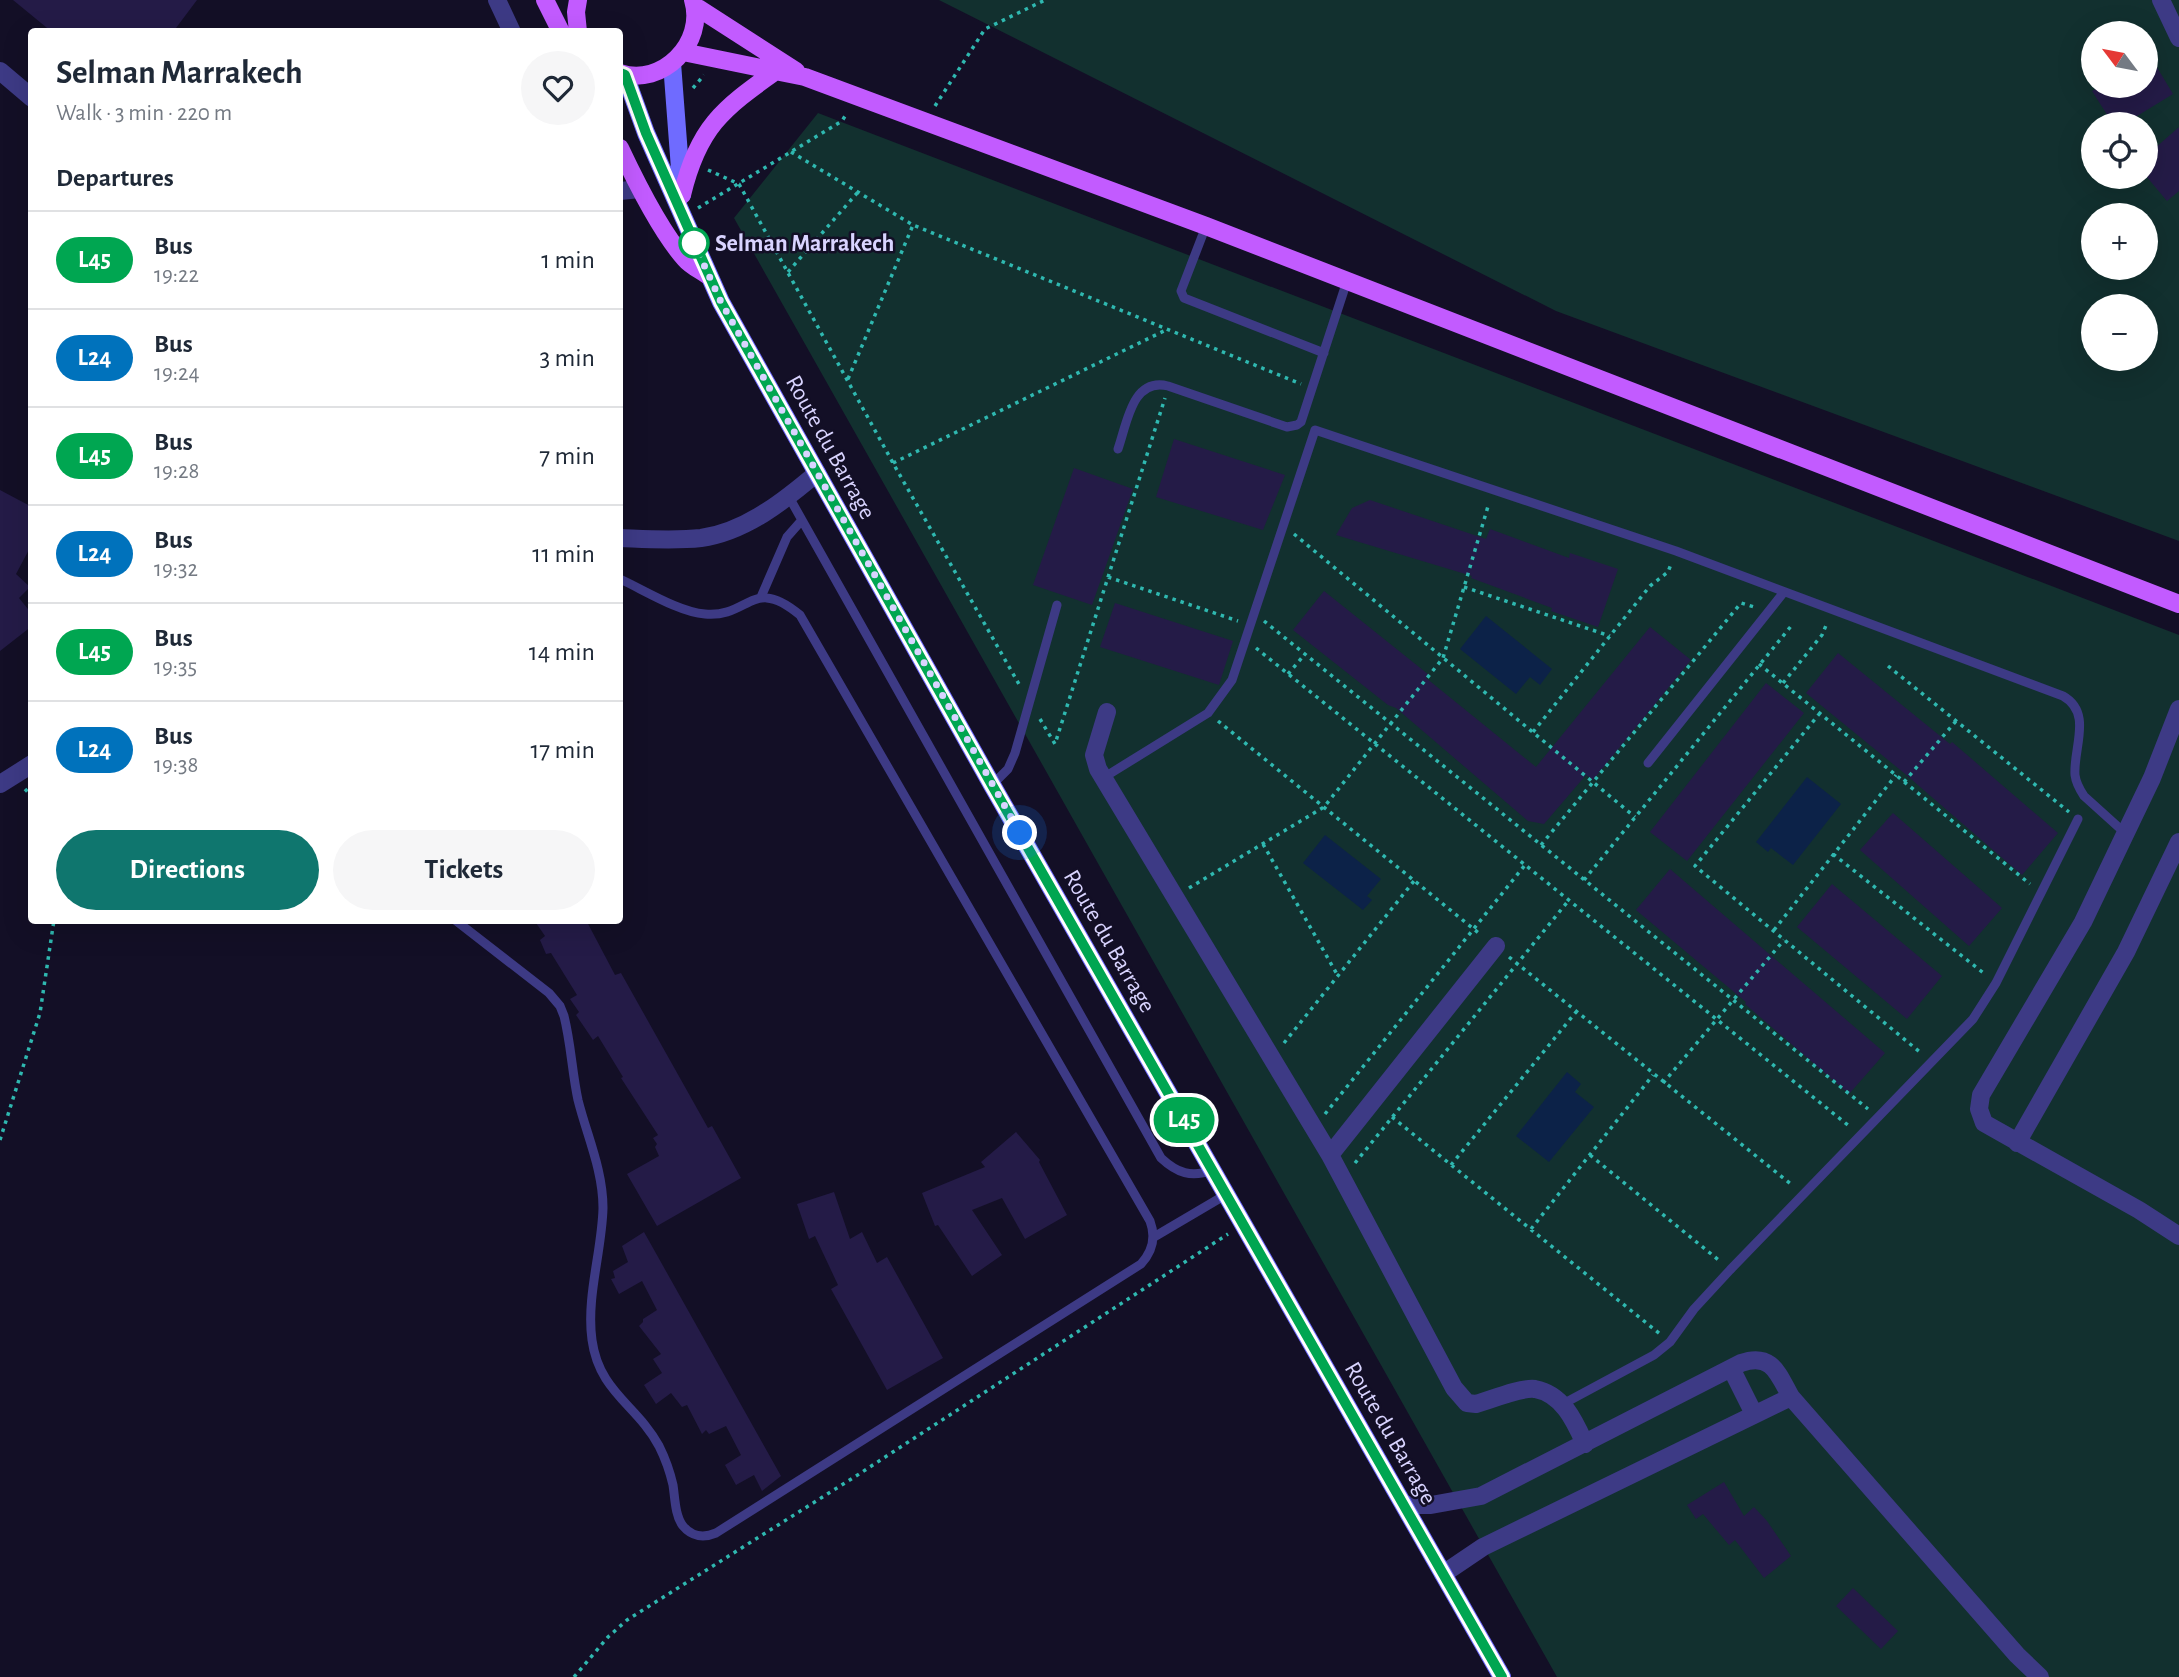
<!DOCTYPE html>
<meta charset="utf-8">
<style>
:root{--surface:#fff;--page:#f6f6f7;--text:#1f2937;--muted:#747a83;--line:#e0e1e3;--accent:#0f766e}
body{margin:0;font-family:"Alegreya Sans",sans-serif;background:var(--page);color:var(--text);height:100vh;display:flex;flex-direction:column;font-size:26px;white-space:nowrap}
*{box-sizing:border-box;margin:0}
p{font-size:23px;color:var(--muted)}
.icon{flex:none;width:38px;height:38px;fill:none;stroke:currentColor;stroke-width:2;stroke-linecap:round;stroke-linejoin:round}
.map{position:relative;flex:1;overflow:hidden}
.side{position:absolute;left:28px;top:28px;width:595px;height:896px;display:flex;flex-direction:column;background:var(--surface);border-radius:7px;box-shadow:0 7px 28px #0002}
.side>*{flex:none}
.badge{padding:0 14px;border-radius:23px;font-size:24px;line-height:46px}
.needle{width:46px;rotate:302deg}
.tools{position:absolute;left:2081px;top:21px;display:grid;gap:14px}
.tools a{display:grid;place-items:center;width:77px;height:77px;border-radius:50%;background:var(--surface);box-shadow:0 7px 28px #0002;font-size:35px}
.you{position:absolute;width:35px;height:35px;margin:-18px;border:5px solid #fff;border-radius:50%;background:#1a73e8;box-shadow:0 0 0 10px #1a73e833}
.map>.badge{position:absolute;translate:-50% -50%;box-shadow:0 0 0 4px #fff}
h2{padding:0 28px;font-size:26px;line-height:63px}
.round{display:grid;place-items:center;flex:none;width:74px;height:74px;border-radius:37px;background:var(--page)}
.headline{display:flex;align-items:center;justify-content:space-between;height:119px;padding:0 28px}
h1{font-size:33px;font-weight:700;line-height:52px}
.button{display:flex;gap:14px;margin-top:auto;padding:14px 28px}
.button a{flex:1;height:80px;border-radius:42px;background:var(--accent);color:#fff;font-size:28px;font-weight:700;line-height:80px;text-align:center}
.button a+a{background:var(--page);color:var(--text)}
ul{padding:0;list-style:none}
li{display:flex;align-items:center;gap:21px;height:98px;padding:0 28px;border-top:2px solid var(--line)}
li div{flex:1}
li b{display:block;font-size:26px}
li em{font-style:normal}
li .badge{min-width:77px;font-weight:700;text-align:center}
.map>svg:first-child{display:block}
</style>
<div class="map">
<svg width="2179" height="1677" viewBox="0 0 2179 1677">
<rect width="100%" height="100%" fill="#130f26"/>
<path fill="#12302f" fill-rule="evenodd" d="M939 0H2179V541L1556 311ZM2093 33H2146V86H2093ZM2093 124H2146V177H2093ZM2093 215H2146V268H2093ZM2093 306H2146V359H2093Z
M818 113 2179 635V1677H1557L734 218Z"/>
<path fill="#0c2248" d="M1486 616 1552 669 1540 685 1530 677 1516 694 1460 649Z
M1807 777 1841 804 1793 865 1771 848 1768 852 1756 842Z
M1325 835 1381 879 1367 896 1372 900 1363 910 1303 863Z
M1567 1072 1581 1084 1575 1092 1594 1107 1549 1162 1516 1136Z"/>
<path fill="#241b47" d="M13 0H197L173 32H52Z
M2146 49 2173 94 2124 124H2113L2092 91 2101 86H2146Z
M2179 127V191L2167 201 2146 176V156Z
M1174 439 1285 475 1263 530 1156 497Z
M1074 468 1133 489 1092 605 1033 585Z
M0 490 32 507V544L16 574 30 587 19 598 32 614V626L0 651Z
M1370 500 1486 539 1490 529 1569 558 1570 553 1618 569 1598 627 1551 611 1552 608 1471 578 1472 576 1336 535 1352 508Z
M1324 591 1429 675 1426 678 1536 767 1650 627 1691 660 1593 780 1586 775 1544 824 1528 821 1396 708 1388 705 1293 630Z
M1115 603 1233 641 1219 685 1100 647Z
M1838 653 1950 744 1952 742 2058 833 2022 875 1904 773 1806 693Z
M1766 683 1804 713 1687 861 1650 832Z
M1893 813 2002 908 1969 946 1860 850Z
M1670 869 1885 1053 1849 1094 1745 1004 1746 1002 1636 910Z
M1832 884 1942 976 1907 1019 1797 927Z
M534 920H586L615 975 621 973 708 1128 712 1126 741 1178 657 1226 627 1174 659 1156 655 1147 657 1144 653 1138 658 1135 621 1078 623 1077 598 1036 593 1040 576 1015 579 1012 570 999 577 995 551 953 546 954 540 940 545 936Z
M1016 1132 1040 1160 1039 1162 1067 1215 1025 1239 1002 1198 972 1210 1002 1255 972 1276 938 1225 935 1226 922 1193 985 1167 981 1162Z
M834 1192 850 1239 862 1232 877 1263 887 1257 943 1358 887 1390 831 1289 838 1285 815 1236 809 1239 797 1204Z
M644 1232 781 1476 762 1491 754 1475 736 1485 725 1465 741 1455 726 1426 709 1434 706 1430 702 1434 687 1405 682 1407 671 1393 656 1404 644 1385 662 1373 653 1359 661 1354 639 1326 643 1322V1319L657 1310 642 1281 619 1294 611 1279 615 1278 613 1271 628 1262 622 1246Z
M1724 1482 1744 1516 1754 1507 1767 1521 1791 1556 1764 1578 1735 1540 1729 1545 1703 1514 1696 1519 1687 1505Z
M1853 1588 1898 1631 1881 1649 1836 1606Z"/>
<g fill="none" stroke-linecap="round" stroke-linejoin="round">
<path stroke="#2fb8b0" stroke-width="3.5" stroke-dasharray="3.5 5" stroke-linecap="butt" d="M693 88 704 75
M935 106 985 29 1045 0
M791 152 913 225 1301 384
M708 170 739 184 893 463 1020 686
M698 208 842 121 847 113
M788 272 858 192
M848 379 913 225
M893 463 1168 329
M1294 534 1635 817
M1108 577 1238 621
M1464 587 1610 636
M1264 621 1868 1109
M1256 648 1849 1126
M1759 664 2030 884
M1888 666 2069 812
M1288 674 1305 654
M1783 683 1822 635 1827 623
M1820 713 1695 866 1921 1053
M1040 719 1055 744 1165 398
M1218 721 1481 935
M1533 732 1650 586 1668 572 1671 564
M1904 782 1956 721
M25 789 32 797
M1263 844 1338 976
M1541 845 1741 603 1754 607
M1833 854 1986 975
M1584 880 1792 625
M1189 888 1324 807 1443 658 1489 503
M1774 930 1896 775
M1509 957 1792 1185
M1284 1043 1414 881
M1663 1083 1784 940
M1325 1114 1525 865
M1392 1117 1660 1334
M0 1140 40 1013 54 920
M1590 1155 1721 1262
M1355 1163 1569 900
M1451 1165 1576 1012
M1531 1229 1653 1075
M574 1677 608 1637 627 1620 856 1476 1228 1234"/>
<path stroke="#3d3a85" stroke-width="9" d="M1206 226 1181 291 1184 298 1324 353
M1118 449C1127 424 1132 377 1168 386L1287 427 1297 425 1301 422 1347 281
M789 497 1161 1158C1177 1173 1191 1178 1213 1170
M761 597 787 537 802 520
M1648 763 1784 592
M1103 778 1208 713 1232 680 1315 430 1676 551 2063 696C2093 713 2073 748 2075 775 2076 783 2080 790 2084 796L2125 833
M992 785 1008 769 1015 753 1057 605
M455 920 549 993 560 1006 564 1016C571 1044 572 1072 578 1100 587 1136 603 1170 603 1208 602 1251 586 1297 592 1340 599 1392 637 1405 659 1446 665 1458 670 1472 673 1485 675 1498 675 1516 683 1526 692 1537 704 1538 716 1533L1141 1264C1153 1251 1156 1237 1150 1221L800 615C752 575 750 618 705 614 679 612 644 590 620 579
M1154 1237 1227 1194
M1561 1405 1654 1355 1670 1342 1694 1309 1730 1270 1973 1019 1996 983 2078 819"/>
<path stroke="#3d3a85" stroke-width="18" d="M497 0 512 32
M2161 0 2179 38
M0 71 32 98
M620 191 640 189
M620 538C646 539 674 541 701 538 745 532 784 501 817 473
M2179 709 2152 778 2083 922 1981 1095 1979 1109 1984 1123 2139 1210 2179 1236
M1107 712 1094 755 1098 769 1330 1155 1454 1388 1467 1403 1476 1404C1490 1400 1522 1387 1535 1389 1563 1394 1575 1422 1585 1444
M0 784 32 764
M2017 1143 2126 952 2179 842
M1330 1155 1496 946
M1731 1368 1754 1414
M1405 1505H1431L1481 1496 1741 1363C1772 1352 1778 1374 1791 1397L2017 1655 2040 1677
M1443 1574 1483 1547 1791 1397"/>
<path stroke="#6f6bff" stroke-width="18" d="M672 63 682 195
M625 75 646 133 721 302 992 785 1502 1677"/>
<path stroke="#c25bff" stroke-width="18" d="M545 0 561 32
M695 6 796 71
M578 32 576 12 578 0
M683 52 805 77 1206 226 2179 604
M620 73C662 87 706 43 693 0
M620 148C636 182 660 231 685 259 691 266 700 270 707 275
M682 195C698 128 722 109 776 71"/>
</g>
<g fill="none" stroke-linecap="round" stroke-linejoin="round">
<defs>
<path id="line" d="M620 73 625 75 646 133 721 302 992 785 1502 1677"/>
</defs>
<use href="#line" stroke="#fff" stroke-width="16"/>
<use href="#line" stroke="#00a651" stroke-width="10"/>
<path stroke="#d9d4ff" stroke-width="7" stroke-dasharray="0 12.6" d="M694 243 721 302 1020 833"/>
</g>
<circle fill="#fff" stroke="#00a651" stroke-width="3.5" cx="694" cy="243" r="14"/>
<g text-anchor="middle" stroke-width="5" stroke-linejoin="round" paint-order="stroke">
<g font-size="24" font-weight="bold" fill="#d9d4ff" stroke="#130f26" text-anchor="start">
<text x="715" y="251">Selman Marrakech</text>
</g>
<g font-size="24" fill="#d9d4ff" stroke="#130f26">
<text transform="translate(831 447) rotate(61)" y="8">Route du Barrage</text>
<text transform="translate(1110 941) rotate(60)" y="8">Route du Barrage</text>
<text transform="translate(1391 1433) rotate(60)" y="8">Route du Barrage</text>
</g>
</g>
</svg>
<div class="tools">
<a><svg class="needle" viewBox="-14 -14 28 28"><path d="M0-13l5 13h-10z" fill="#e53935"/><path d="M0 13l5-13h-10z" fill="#747a83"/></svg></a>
<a><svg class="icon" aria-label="locate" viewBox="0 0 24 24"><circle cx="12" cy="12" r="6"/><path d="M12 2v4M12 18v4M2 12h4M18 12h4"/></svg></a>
<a>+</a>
<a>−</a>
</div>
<div class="you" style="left:1020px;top:833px"></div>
<b class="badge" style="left:1184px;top:1120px;background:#00a651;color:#fff">L45</b>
<section class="side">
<div class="headline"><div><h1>Selman Marrakech</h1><p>Walk · 3 min · 220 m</p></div><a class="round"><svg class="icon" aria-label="heart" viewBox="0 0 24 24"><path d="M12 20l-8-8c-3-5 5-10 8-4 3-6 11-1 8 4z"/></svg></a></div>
<h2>Departures</h2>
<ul>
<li><span class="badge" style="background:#00a651;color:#fff">L45</span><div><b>Bus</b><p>19:22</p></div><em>1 min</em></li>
<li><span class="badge" style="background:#0072bc;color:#fff">L24</span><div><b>Bus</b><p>19:24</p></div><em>3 min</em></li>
<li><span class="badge" style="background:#00a651;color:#fff">L45</span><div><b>Bus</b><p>19:28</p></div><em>7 min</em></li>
<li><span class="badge" style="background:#0072bc;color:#fff">L24</span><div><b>Bus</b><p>19:32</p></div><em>11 min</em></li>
<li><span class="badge" style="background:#00a651;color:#fff">L45</span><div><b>Bus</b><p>19:35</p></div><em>14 min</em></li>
<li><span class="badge" style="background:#0072bc;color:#fff">L24</span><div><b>Bus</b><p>19:38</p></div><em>17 min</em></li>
</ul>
<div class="button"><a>Directions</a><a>Tickets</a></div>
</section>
</div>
